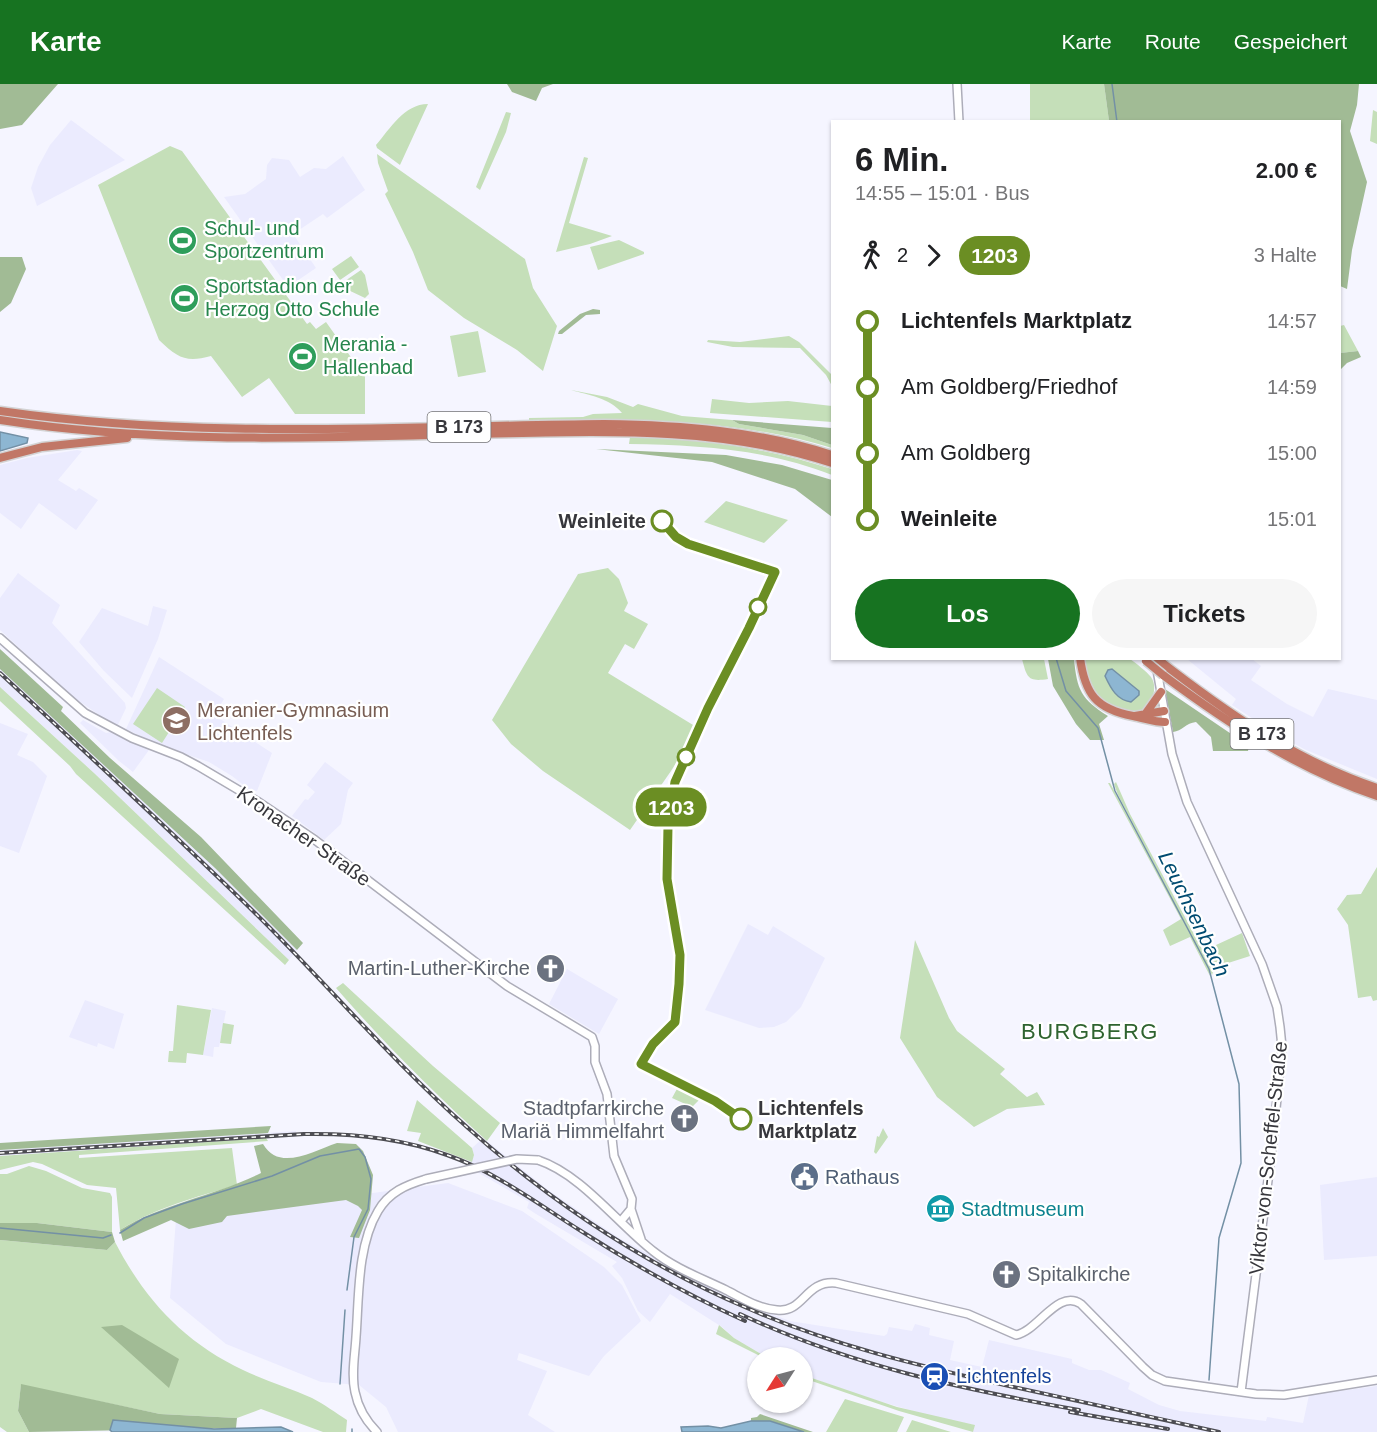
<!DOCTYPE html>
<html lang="de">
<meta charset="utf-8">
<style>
:root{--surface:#fff;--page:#f6f6f6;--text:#202124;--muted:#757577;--accent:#177321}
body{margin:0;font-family:Arial,sans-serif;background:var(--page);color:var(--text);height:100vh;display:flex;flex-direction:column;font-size:22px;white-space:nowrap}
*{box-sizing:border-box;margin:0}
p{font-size:20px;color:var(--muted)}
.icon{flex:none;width:33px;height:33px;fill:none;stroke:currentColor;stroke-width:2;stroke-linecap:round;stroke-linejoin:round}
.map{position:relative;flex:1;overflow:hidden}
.sheet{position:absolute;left:831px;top:36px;width:510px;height:540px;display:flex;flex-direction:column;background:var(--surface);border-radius:0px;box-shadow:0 2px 4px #0004}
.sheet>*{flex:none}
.badge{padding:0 12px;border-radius:20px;font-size:21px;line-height:39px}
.needle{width:39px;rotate:234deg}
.tools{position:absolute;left:747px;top:1263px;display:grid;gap:12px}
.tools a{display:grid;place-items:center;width:66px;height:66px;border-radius:50%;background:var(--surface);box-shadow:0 2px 4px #0004;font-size:30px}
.map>.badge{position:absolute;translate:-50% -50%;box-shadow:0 0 0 3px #fff}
.legs{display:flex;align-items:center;gap:9px;height:66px;padding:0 24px;font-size:20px}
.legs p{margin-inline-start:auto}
.overview{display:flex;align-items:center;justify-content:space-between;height:102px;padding:0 24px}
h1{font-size:33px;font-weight:800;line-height:45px}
.action{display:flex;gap:12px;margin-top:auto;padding:12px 24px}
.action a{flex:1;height:69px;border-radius:36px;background:var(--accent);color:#fff;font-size:24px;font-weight:800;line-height:69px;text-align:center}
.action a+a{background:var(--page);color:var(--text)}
ul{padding:0 24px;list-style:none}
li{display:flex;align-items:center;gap:21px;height:66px;font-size:22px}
li i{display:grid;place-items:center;width:9px;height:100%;margin:0 8px;background:currentColor}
li i::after{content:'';width:15px;height:15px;margin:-8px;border:4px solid;border-radius:50%;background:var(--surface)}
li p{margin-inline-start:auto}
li:first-child i{background:linear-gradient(#0000 50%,currentColor 0)}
li:last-child i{background:linear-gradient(currentColor 50%,#0000 0)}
header{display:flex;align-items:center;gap:36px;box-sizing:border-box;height:84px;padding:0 30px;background:var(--accent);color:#fff}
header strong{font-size:28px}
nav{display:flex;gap:33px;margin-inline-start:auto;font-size:21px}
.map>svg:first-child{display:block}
</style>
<header>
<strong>Karte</strong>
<nav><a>Karte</a><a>Route</a><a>Gespeichert</a></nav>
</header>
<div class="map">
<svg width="1377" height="1348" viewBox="0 0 1377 1348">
<rect width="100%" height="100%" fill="#f5f5ff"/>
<path fill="#ebebfe" d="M71 36 125 76 37 122 31 104 38 83 50 61Z
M343 72 365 106 327 134 323 130 293 150 316 184 288 203 224 113 245 110 266 95 267 81 272 74 289 76 300 93 314 84 326 85Z
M77 366 82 367 58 396 76 407 79 404 98 416 76 446 39 419 21 445 0 429V381L27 374Z
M18 489 60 521 52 539 125 619 126 624 117 643 70 611 0 546V514Z
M153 522 167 526 158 555 132 614 104 587 79 558 102 524 148 542Z
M159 573 224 615 214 631 272 669 257 707H251L232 692 209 678 159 661 126 645Z
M1187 575H1252L1261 582 1251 596 1287 620 1313 633 1328 605 1377 616V695L1306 666 1273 648 1232 621 1236 615Z
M0 585 215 784 297 866 289 876 94 689 0 603Z
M83 636 106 649 111 648 149 666 133 688 119 677 80 639Z
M0 639 28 650 17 671 33 678 47 692 19 769 0 762Z
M325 678 353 699 348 706 341 740 324 756 292 732 305 715 308 716 315 708 307 701Z
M748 840 768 851 773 842 825 874 801 923 786 938 774 943 759 944 705 926Z
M567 885 618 915 599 950 549 920Z
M85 916 124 930 114 965 98 959 97 963 69 953Z
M212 924 226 927 219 963H214L213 973 203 971Z
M296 1047V1052L0 1072V1066Z
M483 1054 548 1106 619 1154 730 1214 790 1237 884 1252 887 1250 889 1243 912 1247 915 1240 930 1244 929 1251 954 1257 950 1276 982 1283 989 1256 1072 1275V1279L1089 1286H1101L1130 1299 1128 1305 1159 1321 1180 1327 1266 1337 1267 1333 1303 1339 1309 1311 1377 1302V1348H973L974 1341 927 1331 865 1313 803 1291 802 1274 766 1273 734 1254 722 1243 670 1210 650 1238 638 1227 622 1194 612 1182 617 1178 536 1130 527 1124 529 1118 463 1080 466 1075 471 1077 474 1071 472 1064Z
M1377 1093V1172L1324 1176 1320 1101Z
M448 1099 522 1127 604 1183 622 1201 641 1237 604 1272 589 1292 519 1269 517 1276 547 1287 528 1331 555 1348H398L386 1323 359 1301 321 1298 226 1260 170 1214 176 1135Z"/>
<path fill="#c5dfb9" d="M1030 0H1104L1109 37 1030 38Z
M428 20 400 81 377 64 376 61C390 45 404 20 428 20Z
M1373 26 1377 28V60L1370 57Z
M506 28 511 29 506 48 480 106 476 103Z
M170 62 182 67 307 240 310 238 316 245 326 238 365 293V330H295L269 294 242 313 211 272C186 279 178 274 159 256L98 101Z
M377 70 525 175 533 204 557 242 543 287 517 266 464 234 428 206 413 168 385 110 388 107 378 79Z
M584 73 588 74 569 139 612 152 590 160 556 168Z
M619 156 644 168V170L598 186 590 163Z
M351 172 359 183 340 196 332 185Z
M361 186 365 191 369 210 365 214 346 205 342 199Z
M1344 241 1358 267 1340 269V242Z
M478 247 486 288 458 293 450 252Z
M789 252 799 258 832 291V302L826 291 800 264 733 263 707 258 708 256 740 258Z
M571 306 607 313 633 323 638 320 682 332 732 336 739 340 803 351 832 361V364C734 334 631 335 529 336V334L583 333 593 330 622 329C610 314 588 311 571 306Z
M712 315 749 319 788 317 832 322V338L710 329Z
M630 353C700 354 766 364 832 385V391C767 365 698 361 629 360Z
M726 417 788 436 764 459 704 438Z
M608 484 619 495 628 519 624 527 648 540 634 565 625 560 608 589 698 644 671 687 630 746 543 687 511 660 492 636 578 490Z
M1022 575H1044L1048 595C1028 598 1027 594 1022 575Z
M1086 575H1130C1137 580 1146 587 1151 593 1159 604 1151 625 1138 628 1110 633 1079 602 1086 575Z
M0 603 94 689 289 876 285 881 76 690 70 682 0 617Z
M157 604 185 623 162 659 133 640Z
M1116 698 1130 730 1203 867 1242 849 1250 872 1225 880 1213 888 1212 891 1118 711 1114 700Z
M1108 699H1110L1209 885 1210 892 1190 853 1170 862 1163 846 1181 835Z
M1377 783V916L1373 917 1371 912 1358 914 1348 841 1337 825 1347 811 1361 810Z
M915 856 949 934 957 947 1005 985 1000 990 1027 1013 1037 1008 1045 1021 1007 1025 974 1043 937 1013 900 954Z
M343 899 433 982 500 1039 487 1057C434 1009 383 958 336 904Z
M177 921 211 926 203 971 187 969 186 979 168 978 169 967H173Z
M223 939 234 941 231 960 220 959Z
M678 1003 699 1016 692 1023 672 1014Z
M417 1016 472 1064 474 1071 472 1078 418 1057 421 1049 407 1047Z
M883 1044 888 1053 876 1070 874 1068 877 1052 879 1053Z
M266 1054 268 1057 79 1071V1074L232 1064 237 1101C196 1113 155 1124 120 1146L116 1104 87 1101 42 1080 33 1078 0 1086V1072Z
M29 1082 46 1087 82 1104 110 1109 112 1113V1148L37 1139H0V1090H7Z
M0 1156 107 1166 115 1158C145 1216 184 1258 243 1286 266 1297 290 1304 312 1314 324 1320 336 1329 347 1336L346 1348H323L261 1325 237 1334 160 1330 21 1301 18 1327 29 1348H7L0 1343Z
M719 1241 734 1254 766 1273H762L716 1250Z
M803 1291 897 1323 975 1341 973 1348 899 1327 803 1294Z
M845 1315 904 1333 897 1348H826Z
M912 1336 951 1348H906Z"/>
<path fill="#a1bb95" d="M0 0H58L22 41 0 45Z
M507 0H553L542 4 536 17 512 8Z
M1104 0H1359L1357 21 1350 47 1367 98 1352 166 1347 205 1340 202V38L1109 37Z
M0 173H22L26 185 11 219 0 228Z
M593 225 600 226V230L586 231 562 250H558L559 247 580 230Z
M1358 267 1361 273 1347 279 1340 286V269Z
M732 336 832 344V361L803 351 739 340Z
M596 365 726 371 782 381 832 396V433L795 405 712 378Z
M0 565 63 623 61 627 110 674 201 753 303 859 297 866 215 784 0 585Z
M1048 575H1074C1077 606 1081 615 1108 632L1099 640 1104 656H1090L1076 640 1053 602Z
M1165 605 1249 662 1248 667H1213L1211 653 1196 638C1186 639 1182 647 1173 648Z
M271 1042 268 1049 0 1066V1059Z
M337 1059 356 1060 363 1067 373 1091 370 1126 359 1154 350 1153 362 1126 358 1122 346 1116 227 1132 222 1138 189 1145 171 1136 123 1157 120 1146C163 1119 215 1112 261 1089L254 1062 263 1060C279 1088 313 1067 337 1059Z
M0 1139H37L112 1148 115 1158 107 1166 0 1156Z
M122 1241 179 1275 169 1304 101 1243Z
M21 1300 160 1330 237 1334 236 1344 29 1348 18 1327Z
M760 1330 813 1348H804L770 1337H751V1334L757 1333Z"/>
<path fill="#8db6d2" stroke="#7390a5" stroke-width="1.5" d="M0 348 28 354 27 359 0 367Z
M1112 585 1139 607V611L1131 618C1117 616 1111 605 1105 592L1108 586Z
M113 1336 214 1345 281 1343 293 1348H112L110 1346Z
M751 1337H770L804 1348H682L681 1343 708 1342 721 1344Z"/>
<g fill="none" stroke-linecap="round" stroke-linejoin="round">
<path stroke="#7390a5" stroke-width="1.5" d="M1112 0 1117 38
M1056 574 1066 607 1098 644 1115 707 1209 885 1239 1000 1241 1079 1219 1154 1209 1296
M0 1144 103 1154 111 1151
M120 1149 144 1134 182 1120 272 1092 320 1072 359 1065 365 1073 371 1095 368 1125 354 1153 347 1206
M340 1300 345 1226
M352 1348V1345"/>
<defs>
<path id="secondary" d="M957 0 959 38
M0 554 85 629 132 654 181 673 198 682 257 717 315 756 507 902 592 953 595 962V978L607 1010 614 1072 632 1115 631 1125 621 1137
M1157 586 1172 670 1187 718 1262 880 1277 923 1280 943 1282 963 1272 1065 1241 1308
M538 1076C581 1090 618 1140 653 1167 674 1184 701 1194 726 1206 742 1214 759 1225 777 1226 804 1229 805 1196 836 1199L968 1230 1016 1251C1038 1247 1058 1204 1081 1220L1143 1283 1152 1291 1165 1297 1256 1310 1284 1311 1377 1296
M631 1125 641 1155
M377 1348C366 1337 358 1323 355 1308 351 1290 355 1271 356 1253 359 1214 357 1162 378 1127 389 1108 406 1101 426 1095"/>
<path id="highway" d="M0 327C200 356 403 342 604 340 682 341 758 347 832 371
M0 336C154 360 312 354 467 350 590 348 715 340 832 379
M0 374 42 363 127 354
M1080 574C1085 610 1096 625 1133 632 1144 634 1154 638 1165 638
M1156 574C1224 627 1294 676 1377 704
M1163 591C1230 641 1298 685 1377 712
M1146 629 1161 608
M1135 632 1164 627"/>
</defs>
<use href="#secondary" stroke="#adadb9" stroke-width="10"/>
<use href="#highway" stroke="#d3d3d4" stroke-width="11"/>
<use href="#secondary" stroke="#fff" stroke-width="7"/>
<use href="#highway" stroke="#c17766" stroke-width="8"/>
<defs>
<path id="rail" d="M0 589C85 668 171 747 254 828 326 899 392 977 468 1044 551 1118 644 1180 747 1224 831 1261 920 1282 1009 1302 1079 1317 1149 1332 1219 1348
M0 1069 304 1050C352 1049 401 1054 447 1071 496 1088 538 1120 581 1147 634 1181 688 1211 745 1237
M740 1230C849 1281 961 1305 1079 1326
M1070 1328 1168 1345"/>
</defs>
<use href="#rail" stroke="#4d4d53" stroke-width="4"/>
<use href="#rail" stroke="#fff" stroke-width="1.5" stroke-dasharray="4.5" stroke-linecap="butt"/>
<defs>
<path id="secondary-bridge" d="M426 1095 517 1075 538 1076"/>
<path id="highway-bridge" d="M1146 577 1163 591"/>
</defs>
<use href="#secondary-bridge" stroke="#adadb9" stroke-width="10" stroke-linecap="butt"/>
<use href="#highway-bridge" stroke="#d3d3d4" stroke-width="11" stroke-linecap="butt"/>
<use href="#secondary-bridge" stroke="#fff" stroke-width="7"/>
<use href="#highway-bridge" stroke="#c17766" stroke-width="8"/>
</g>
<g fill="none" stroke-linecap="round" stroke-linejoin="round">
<defs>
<path id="line-1" d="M662 437 676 453 688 460 775 488 749 544 708 624 675 698 668 742 667 795 680 871 679 900 675 938 653 960 641 980 715 1017 741 1035"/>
</defs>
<use href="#line-1" stroke="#fff" stroke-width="14"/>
<use href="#line-1" stroke="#6b8e23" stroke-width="9"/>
</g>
<defs>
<symbol id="stadium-disc" viewBox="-11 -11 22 22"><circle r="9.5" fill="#2e9e5b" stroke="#fff"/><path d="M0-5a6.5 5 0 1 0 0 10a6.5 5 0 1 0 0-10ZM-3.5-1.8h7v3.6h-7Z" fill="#fff"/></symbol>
<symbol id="school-disc" viewBox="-11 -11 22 22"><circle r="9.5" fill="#8d6e63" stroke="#fff"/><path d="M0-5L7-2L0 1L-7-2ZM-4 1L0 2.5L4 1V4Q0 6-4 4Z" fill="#fff"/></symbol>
<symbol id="church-disc" viewBox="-11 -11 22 22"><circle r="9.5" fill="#6b7280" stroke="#fff"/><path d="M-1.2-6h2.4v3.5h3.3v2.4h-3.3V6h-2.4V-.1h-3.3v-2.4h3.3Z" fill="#fff"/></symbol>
<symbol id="civic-disc" viewBox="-11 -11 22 22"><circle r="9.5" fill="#5c6f8a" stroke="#fff"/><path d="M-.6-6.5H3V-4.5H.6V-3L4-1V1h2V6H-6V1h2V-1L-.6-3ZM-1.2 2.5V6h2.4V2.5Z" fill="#fff"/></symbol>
<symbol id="museum-disc" viewBox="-11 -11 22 22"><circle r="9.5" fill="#0f9aa8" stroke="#fff"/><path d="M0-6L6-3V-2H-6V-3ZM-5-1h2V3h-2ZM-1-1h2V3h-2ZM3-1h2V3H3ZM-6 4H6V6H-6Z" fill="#fff"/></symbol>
<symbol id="station-disc" viewBox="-11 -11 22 22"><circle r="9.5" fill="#1a4fb4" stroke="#fff"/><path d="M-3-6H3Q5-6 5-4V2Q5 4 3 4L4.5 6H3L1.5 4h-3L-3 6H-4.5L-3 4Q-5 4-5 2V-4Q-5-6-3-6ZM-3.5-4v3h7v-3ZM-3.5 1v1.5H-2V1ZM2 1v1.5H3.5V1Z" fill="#fff"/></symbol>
</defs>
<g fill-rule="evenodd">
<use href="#stadium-disc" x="166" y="140" width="33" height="33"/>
<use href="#stadium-disc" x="168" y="198" width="33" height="33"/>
<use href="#stadium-disc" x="286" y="256" width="33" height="33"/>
<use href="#school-disc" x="160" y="620" width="33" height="33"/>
<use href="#church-disc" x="534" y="868" width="33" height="33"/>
<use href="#church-disc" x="668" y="1018" width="33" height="33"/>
<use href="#civic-disc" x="788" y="1076" width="33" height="33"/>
<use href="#museum-disc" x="924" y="1108" width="33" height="33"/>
<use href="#church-disc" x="990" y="1174" width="33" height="33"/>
<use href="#station-disc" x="918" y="1276" width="33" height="33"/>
</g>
<g fill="#fff" stroke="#6b8e23" stroke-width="3">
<circle cx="662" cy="437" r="10"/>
<circle cx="758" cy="523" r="8"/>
<circle cx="686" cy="673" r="8"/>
<circle cx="741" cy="1035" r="10"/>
</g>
<g text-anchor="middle" stroke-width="4.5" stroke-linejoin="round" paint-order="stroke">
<g fill="#fff" stroke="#737376" stroke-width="1.5">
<rect x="427.5" y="328" width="63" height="30" rx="4.5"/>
<rect x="1230.5" y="635" width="63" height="30" rx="4.5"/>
</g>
<g font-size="18" font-weight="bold" fill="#37373c">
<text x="459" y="349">B 173</text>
<text x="1262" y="656">B 173</text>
</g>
<g font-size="20" fill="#27864d" stroke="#fff" text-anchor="start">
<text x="204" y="151">Schul- und<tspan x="204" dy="23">Sportzentrum</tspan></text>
<text x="205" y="209">Sportstadion der<tspan x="205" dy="23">Herzog Otto Schule</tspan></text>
<text x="323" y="267">Merania -<tspan x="323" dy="23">Hallenbad</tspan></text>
</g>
<g font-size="20" font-weight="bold" fill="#37373c" stroke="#fff" text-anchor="end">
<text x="646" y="444">Weinleite</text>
<text x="758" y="1031" text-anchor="start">Lichtenfels<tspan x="758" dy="23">Marktplatz</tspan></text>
</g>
<g font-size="20" fill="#785e54" stroke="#fff" text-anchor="start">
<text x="197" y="633">Meranier-Gymnasium<tspan x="197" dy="23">Lichtenfels</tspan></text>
</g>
<g font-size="20" fill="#37373c" stroke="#fff">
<text transform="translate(304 752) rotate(35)" y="7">Kronacher Straße</text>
<text transform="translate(1268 1074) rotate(-84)" y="7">Viktor-von-Scheffel-Straße</text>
</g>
<g font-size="20" fill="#5b616d" stroke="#fff" text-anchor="end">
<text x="530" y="891">Martin-Luther-Kirche</text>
<text x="664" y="1031">Stadtpfarrkirche<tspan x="664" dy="23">Mariä Himmelfahrt</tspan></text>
<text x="1027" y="1197" text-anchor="start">Spitalkirche</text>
</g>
<g font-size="20" fill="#4e5e75" stroke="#fff" text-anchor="start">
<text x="825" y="1100">Rathaus</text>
</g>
<g font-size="20" fill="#0d838f" stroke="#fff" text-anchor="start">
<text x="961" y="1132">Stadtmuseum</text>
</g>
<g font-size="20" fill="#164399" stroke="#fff" text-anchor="start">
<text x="956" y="1299">Lichtenfels</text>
</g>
<g font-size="21" font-style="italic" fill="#004b71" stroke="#fff">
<text transform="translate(1194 830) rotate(64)" y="7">Leuchsenbach</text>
</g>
<g font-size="22" letter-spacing="1.5" fill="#2f6430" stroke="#fff">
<text x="1090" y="955">BURGBERG</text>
</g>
</g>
</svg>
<div class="tools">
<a><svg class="needle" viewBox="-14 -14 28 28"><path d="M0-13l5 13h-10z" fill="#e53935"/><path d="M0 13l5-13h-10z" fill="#757577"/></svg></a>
</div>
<b class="badge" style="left:671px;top:723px;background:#6b8e23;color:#fff">1203</b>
<section class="sheet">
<div class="overview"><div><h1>6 Min.</h1><p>14:55 – 15:01 · Bus</p></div><b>2.00 €</b></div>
<div class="legs"><svg class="icon" aria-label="walk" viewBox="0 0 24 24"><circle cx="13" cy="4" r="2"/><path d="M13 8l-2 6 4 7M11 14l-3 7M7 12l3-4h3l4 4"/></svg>2<svg class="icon" aria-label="forward" viewBox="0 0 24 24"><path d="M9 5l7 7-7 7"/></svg><b class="badge" style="background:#6b8e23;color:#fff">1203</b><p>3 Halte</p></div>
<ul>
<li><i style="color:#6b8e23"></i><b>Lichtenfels Marktplatz</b><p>14:57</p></li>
<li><i style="color:#6b8e23"></i><span>Am Goldberg/Friedhof</span><p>14:59</p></li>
<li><i style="color:#6b8e23"></i><span>Am Goldberg</span><p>15:00</p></li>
<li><i style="color:#6b8e23"></i><b>Weinleite</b><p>15:01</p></li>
</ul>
<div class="action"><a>Los</a><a>Tickets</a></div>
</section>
</div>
